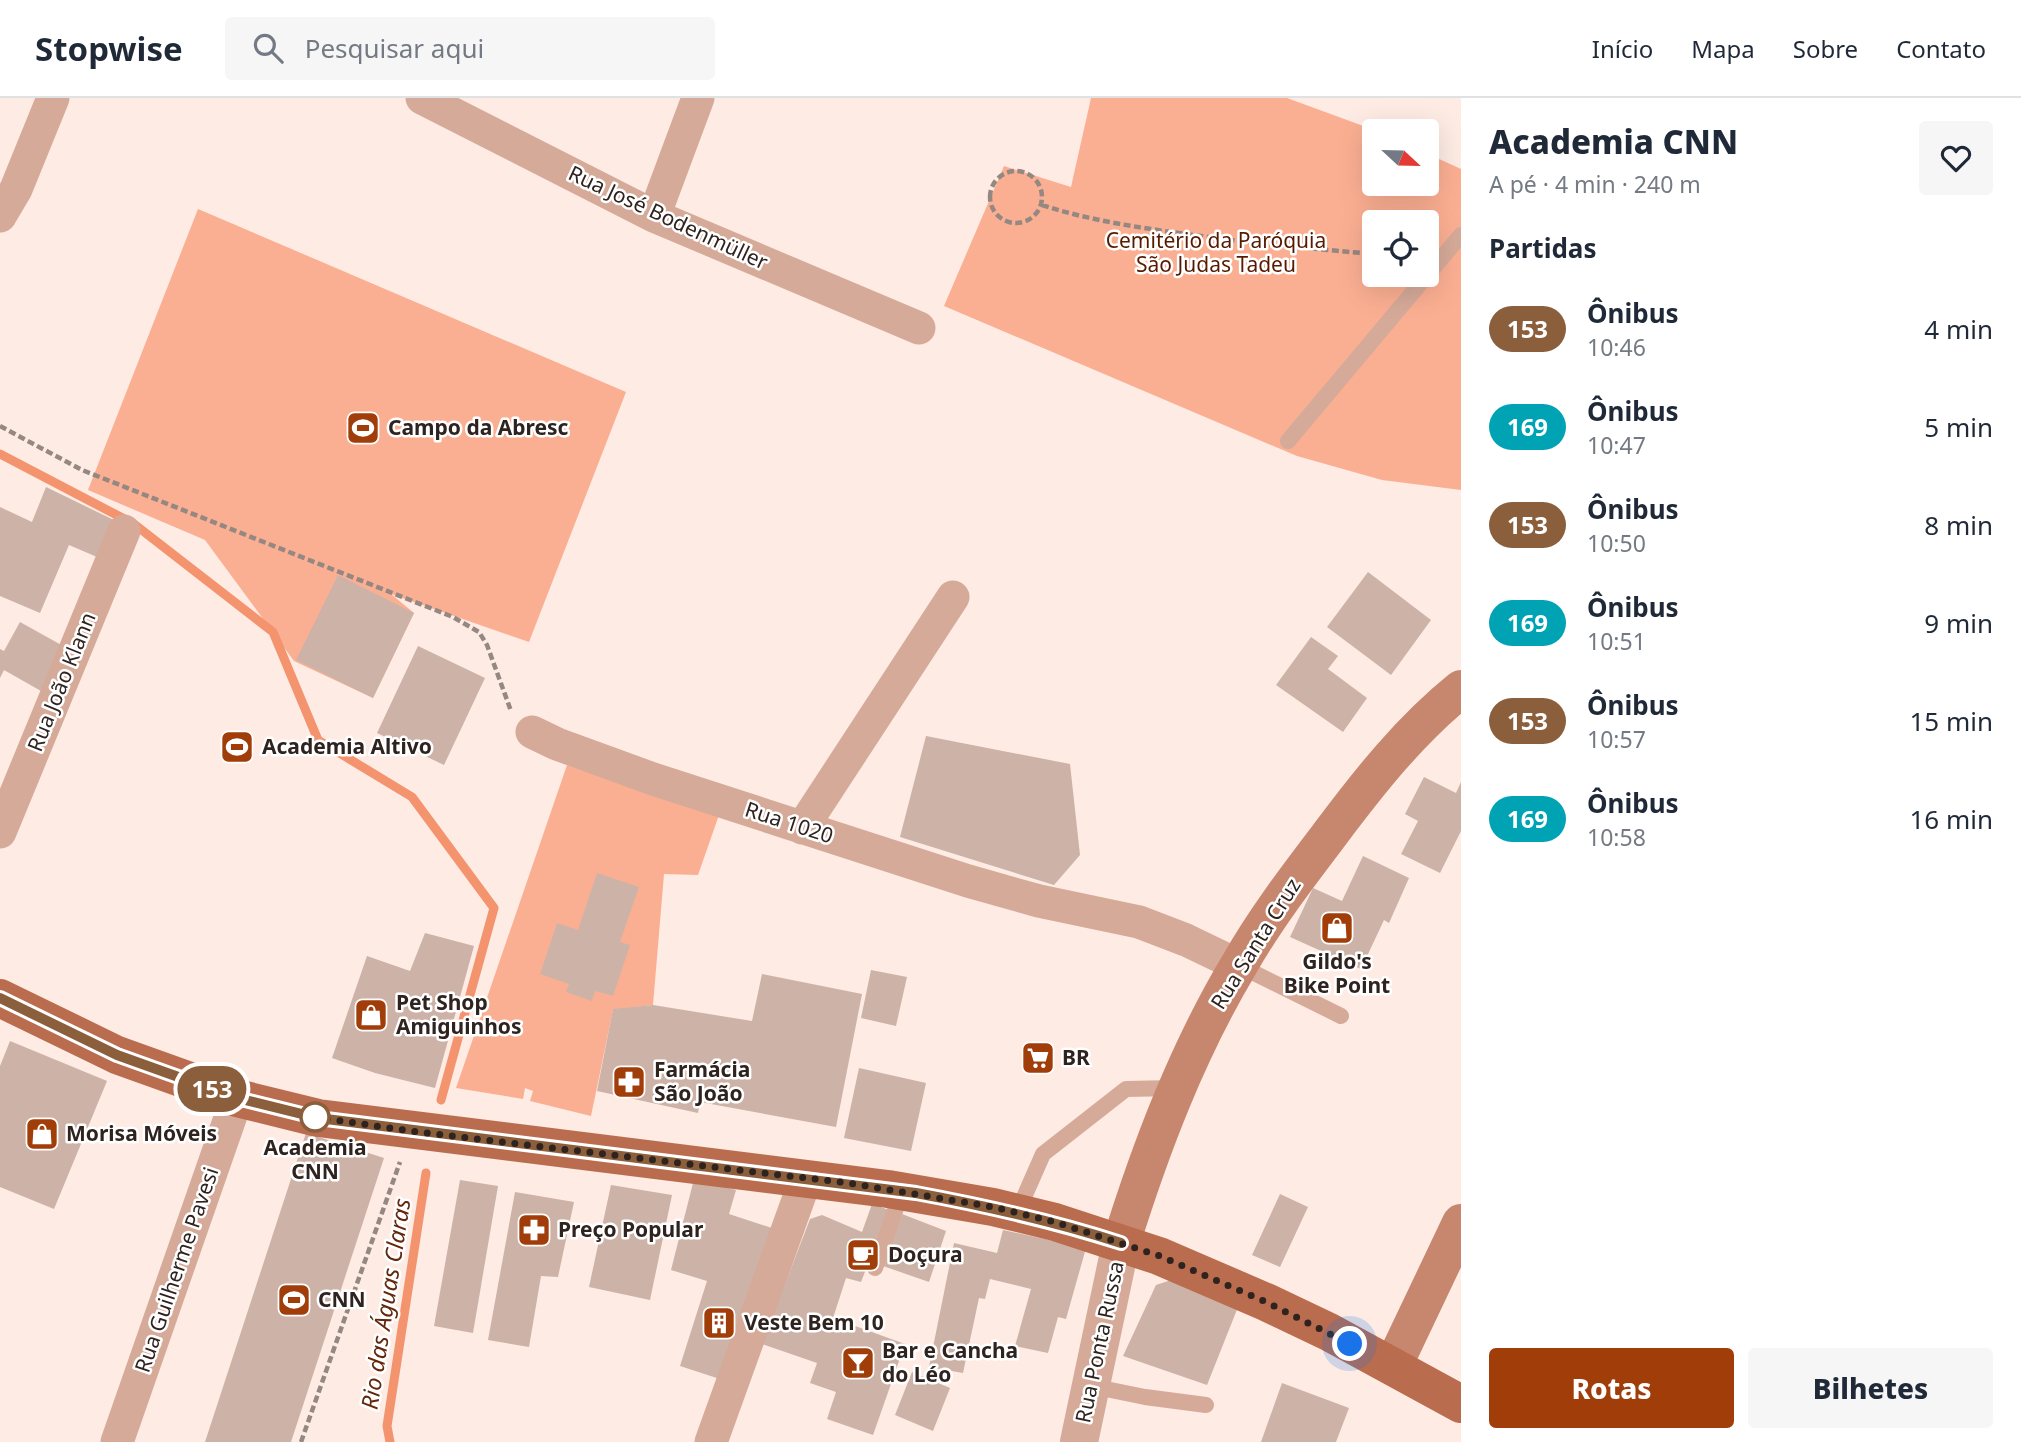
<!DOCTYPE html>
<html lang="pt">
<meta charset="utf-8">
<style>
:root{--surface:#fff;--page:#f6f6f7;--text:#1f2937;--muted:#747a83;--line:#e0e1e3;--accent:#a13d09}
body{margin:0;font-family:"Noto Sans",sans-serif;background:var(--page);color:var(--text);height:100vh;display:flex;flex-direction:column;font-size:26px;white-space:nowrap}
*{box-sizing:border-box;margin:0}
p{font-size:23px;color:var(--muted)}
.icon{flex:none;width:38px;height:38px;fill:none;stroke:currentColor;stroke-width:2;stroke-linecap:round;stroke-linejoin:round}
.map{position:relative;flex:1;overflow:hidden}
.drawer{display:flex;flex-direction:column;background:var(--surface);width:560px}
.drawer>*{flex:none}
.badge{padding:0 14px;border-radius:23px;font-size:24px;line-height:46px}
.needle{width:46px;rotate:112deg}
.tools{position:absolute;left:1362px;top:21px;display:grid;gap:14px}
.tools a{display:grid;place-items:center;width:77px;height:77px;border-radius:7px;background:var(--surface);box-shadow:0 7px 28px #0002;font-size:35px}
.you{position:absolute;width:35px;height:35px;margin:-18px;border:5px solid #fff;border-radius:50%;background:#1a73e8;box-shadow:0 0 0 10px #1a73e833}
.map>.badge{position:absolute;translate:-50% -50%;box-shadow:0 0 0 4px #fff}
h2{padding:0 28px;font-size:26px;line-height:63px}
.round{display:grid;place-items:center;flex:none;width:74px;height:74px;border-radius:7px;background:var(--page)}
.overview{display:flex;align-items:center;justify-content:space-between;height:119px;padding:0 28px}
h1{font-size:33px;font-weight:800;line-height:52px}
.cta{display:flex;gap:14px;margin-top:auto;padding:14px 28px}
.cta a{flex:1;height:80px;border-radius:7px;background:var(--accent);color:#fff;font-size:28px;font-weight:800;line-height:80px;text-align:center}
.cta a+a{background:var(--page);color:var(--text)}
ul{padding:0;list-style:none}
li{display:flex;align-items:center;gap:21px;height:98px;padding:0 28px}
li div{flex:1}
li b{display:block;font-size:26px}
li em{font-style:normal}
li .badge{min-width:77px;font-weight:700;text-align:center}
header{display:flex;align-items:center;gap:42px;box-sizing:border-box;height:98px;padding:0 35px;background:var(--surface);border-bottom:2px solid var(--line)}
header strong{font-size:33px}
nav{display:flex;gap:38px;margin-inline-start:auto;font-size:24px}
.search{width:490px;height:63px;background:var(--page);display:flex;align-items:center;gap:18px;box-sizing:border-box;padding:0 24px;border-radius:7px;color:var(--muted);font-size:26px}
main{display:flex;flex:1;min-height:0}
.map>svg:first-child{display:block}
</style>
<header>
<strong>Stopwise</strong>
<div class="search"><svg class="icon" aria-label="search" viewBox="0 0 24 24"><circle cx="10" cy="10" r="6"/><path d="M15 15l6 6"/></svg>Pesquisar aqui</div>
<nav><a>Início</a><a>Mapa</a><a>Sobre</a><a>Contato</a></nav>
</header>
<main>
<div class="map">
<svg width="1461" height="1344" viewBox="0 0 1461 1344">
<rect width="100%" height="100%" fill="#fdebe4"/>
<path fill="#fbaf92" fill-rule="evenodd" d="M1091 0H1287L1377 33H1374V86H1426V55L1461 71V392L1382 382 1297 358 944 208 1004 68 1071 89ZM1374 124H1426V177H1374Z
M198 111 626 294 529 544 391 496 414 515 373 600 294 563 205 442 88 392Z
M567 667 719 717 698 777 664 776 653 907 613 912 591 1018 530 1003 533 993 525 990 523 1001 456 990Z"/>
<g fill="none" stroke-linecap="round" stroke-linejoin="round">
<path stroke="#f4946e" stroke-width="9" d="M0 356 134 426 273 534 318 642 412 699 494 810 441 1002
M390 1344 387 1328 426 1075"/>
</g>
<path fill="#cdb2a7" d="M46 389 120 425 104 462 69 447 40 515 0 498V409L32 424Z
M1368 474 1431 522 1391 577 1327 529Z
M338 477 414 515 373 600 296 562Z
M20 524 65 549 41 593 4 572 0 580V551L4 553Z
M1311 539 1338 558 1328 571 1367 600 1343 634 1276 587Z
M418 548 485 580 444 667 377 635Z
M926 638 1070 666 1080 757 1054 787 900 739Z
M1424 679 1456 695 1461 684V733L1440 775 1401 756 1418 723 1405 716Z
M1363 758 1409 780 1389 825 1384 822 1361 871 1290 839 1313 790 1342 803Z
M597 775 639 789 620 844 630 847 613 898 595 893 592 903 566 894 569 886 540 876 557 825 578 832Z
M425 835 474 848 435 990 375 975 332 960 367 858 410 873Z
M871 872 907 879 896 928 861 920Z
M762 876 862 896 836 1029 700 1004 698 1015 597 993 613 911 653 907 752 923Z
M10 943 107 983 54 1111 0 1089V968Z
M859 970 926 985 911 1053 844 1040Z
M306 1035 384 1060 291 1344H205Z
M694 1081 736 1092 729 1116 775 1131 726 1283 680 1268 707 1183 671 1172Z
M460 1082 498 1088 473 1235 434 1228Z
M611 1087 672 1097 650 1202 589 1189Z
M515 1094 574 1104 558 1179 541 1178 529 1249 488 1242Z
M1280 1096 1308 1109 1280 1169 1252 1157Z
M872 1106 889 1112 861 1184 846 1180 833 1220 905 1246 873 1337 827 1321 836 1294 810 1285 817 1265 762 1246 810 1121 822 1117 862 1134Z
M902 1116 946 1133 929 1184 883 1168Z
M1003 1132 1086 1150 1066 1221 1058 1219 1048 1255 1015 1248 1031 1191 990 1181 985 1201 979 1200 963 1275 929 1269 954 1145 997 1155Z
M1180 1179 1238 1209 1207 1287 1123 1258 1156 1187Z
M912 1274 950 1290 933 1333 895 1317Z
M1282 1285 1349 1310 1336 1344H1261Z"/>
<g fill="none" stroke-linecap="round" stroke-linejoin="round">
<path stroke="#958781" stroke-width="4.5" stroke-dasharray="7 3.5" stroke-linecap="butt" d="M990 99a26 26 0 1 1 52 0a26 26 0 1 1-52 0Z
M1042 107C1091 123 1142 130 1193 137 1253 145 1313 151 1374 156
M0 328 82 372 453 519 479 534 487 547 511 613
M301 1344 400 1064"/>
<path stroke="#d6aa99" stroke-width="16" d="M1288 343 1461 137
M1238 867 1341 918
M1017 1115 1043 1056 1126 991 1175 990
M875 1170 902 1093
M1091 1288 1145 1299 1206 1307"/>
<path stroke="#d6aa99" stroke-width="33" d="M422 0 654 118 919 230
M0 118 16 91 53 0
M654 118 698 0
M532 634 557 646 653 681 968 783 1039 803 1139 824 1186 842 1238 867
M802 730 953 499
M0 734 124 433
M117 1344 237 1000
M711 1344 806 1080"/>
<path stroke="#d6aa99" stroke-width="38" d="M1079 1344 1121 1145"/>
<path stroke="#c7876e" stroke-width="38" d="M1121 1145C1151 1049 1187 954 1239 867 1265 821 1298 778 1330 736 1369 684 1410 632 1461 591
M1393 1268 1461 1125"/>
<path stroke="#ba6c4e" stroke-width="38" d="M0 900 117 957 237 1000 318 1020 888 1091 993 1109 1055 1124 1159 1158 1266 1204 1329 1234 1461 1306"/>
</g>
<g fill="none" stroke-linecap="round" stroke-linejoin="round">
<defs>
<path id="line" d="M0 900 117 957 237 1000 318 1020 916 1095C986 1108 1054 1123 1121 1145"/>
</defs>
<use href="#line" stroke="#fff" stroke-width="16"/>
<use href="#line" stroke="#8b5e3c" stroke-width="10"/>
<path stroke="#2e231f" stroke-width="7" stroke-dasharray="0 12.6" d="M315 1019 410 1033 848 1085 993 1109 1055 1124 1160 1158 1266 1204 1350 1246"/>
</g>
<defs>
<symbol id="stadium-square" viewBox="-11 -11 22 22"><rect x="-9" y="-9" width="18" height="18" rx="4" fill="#a13d09" stroke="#fff"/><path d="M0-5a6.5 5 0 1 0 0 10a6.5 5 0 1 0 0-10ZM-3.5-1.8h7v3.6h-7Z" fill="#fff"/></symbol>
<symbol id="shop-square" viewBox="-11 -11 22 22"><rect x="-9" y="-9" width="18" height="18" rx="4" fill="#a13d09" stroke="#fff"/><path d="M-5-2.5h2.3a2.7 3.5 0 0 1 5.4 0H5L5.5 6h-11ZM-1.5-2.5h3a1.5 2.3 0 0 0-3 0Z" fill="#fff"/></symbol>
<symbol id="supermarket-square" viewBox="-11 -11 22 22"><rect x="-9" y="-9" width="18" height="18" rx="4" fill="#a13d09" stroke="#fff"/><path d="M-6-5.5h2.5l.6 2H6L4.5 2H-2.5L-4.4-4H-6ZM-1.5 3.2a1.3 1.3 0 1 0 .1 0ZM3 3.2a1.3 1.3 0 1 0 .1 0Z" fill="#fff"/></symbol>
<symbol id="pharmacy-square" viewBox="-11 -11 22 22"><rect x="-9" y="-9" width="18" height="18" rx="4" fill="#a13d09" stroke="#fff"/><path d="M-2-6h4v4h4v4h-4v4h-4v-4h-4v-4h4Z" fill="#fff"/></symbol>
<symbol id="cafe-square" viewBox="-11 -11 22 22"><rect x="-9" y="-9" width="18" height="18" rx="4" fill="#a13d09" stroke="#fff"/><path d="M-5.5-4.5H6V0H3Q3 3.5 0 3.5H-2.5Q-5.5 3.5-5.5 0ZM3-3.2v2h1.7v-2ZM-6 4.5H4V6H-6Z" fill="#fff"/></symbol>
<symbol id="building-square" viewBox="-11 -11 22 22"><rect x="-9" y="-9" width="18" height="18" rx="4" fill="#a13d09" stroke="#fff"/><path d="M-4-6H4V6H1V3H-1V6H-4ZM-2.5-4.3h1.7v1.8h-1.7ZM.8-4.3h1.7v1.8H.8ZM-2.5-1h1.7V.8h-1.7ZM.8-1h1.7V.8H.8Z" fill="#fff"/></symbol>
<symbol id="bar-square" viewBox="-11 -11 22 22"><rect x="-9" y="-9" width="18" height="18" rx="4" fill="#a13d09" stroke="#fff"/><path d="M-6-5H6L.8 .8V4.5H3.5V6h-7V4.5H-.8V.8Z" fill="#fff"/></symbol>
</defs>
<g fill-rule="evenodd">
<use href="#stadium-square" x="344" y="311" width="38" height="38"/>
<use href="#stadium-square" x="218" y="630" width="38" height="38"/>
<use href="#shop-square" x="1318" y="811" width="38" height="38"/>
<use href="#shop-square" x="352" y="898" width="38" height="38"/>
<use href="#supermarket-square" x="1019" y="941" width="38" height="38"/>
<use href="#pharmacy-square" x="610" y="965" width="38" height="38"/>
<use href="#shop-square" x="23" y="1017" width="38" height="38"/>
<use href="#pharmacy-square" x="515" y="1113" width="38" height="38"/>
<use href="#cafe-square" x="844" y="1138" width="38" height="38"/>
<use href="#stadium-square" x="275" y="1183" width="38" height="38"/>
<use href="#building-square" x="700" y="1206" width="38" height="38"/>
<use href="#bar-square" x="839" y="1246" width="38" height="38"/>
</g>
<circle fill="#fff" stroke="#8b5e3c" stroke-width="3.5" cx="315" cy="1019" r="14"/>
<g text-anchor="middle" stroke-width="5" stroke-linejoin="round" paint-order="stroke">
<g font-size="21" fill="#2e231f" stroke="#fff">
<text transform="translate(668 120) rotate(25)" y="7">Rua José Bodenmüller</text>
<text transform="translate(62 584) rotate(-68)" y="7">Rua João Klann</text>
<text transform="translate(789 725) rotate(18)" y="7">Rua 1020</text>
<text transform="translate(1256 846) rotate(-58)" y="7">Rua Santa Cruz</text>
<text transform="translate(177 1172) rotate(-71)" y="7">Rua Guilherme Pavesi</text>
<text transform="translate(1100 1244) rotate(-78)" y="7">Rua Ponta Russa</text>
</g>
<g font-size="21" fill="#551a00" stroke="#fff">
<text x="1216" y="150">Cemitério da Paróquia<tspan x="1216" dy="24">São Judas Tadeu</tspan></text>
</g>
<g font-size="21" font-weight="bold" fill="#2e231f" stroke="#fff" text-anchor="start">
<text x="388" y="337">Campo da Abresc</text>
<text x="262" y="656">Academia Altivo</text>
<text x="1337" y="871" text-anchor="middle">Gildo's<tspan x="1337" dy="24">Bike Point</tspan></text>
<text x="396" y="912">Pet Shop<tspan x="396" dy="24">Amiguinhos</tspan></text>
<text x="1062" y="967">BR</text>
<text x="654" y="979">Farmácia<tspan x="654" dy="24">São João</tspan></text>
<text x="66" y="1043">Morisa Móveis</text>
<text x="558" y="1139">Preço Popular</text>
<text x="888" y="1164">Doçura</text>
<text x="318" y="1209">CNN</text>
<text x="744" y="1232">Veste Bem 10</text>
<text x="882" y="1260">Bar e Cancha<tspan x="882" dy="24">do Léo</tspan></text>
</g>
<g font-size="21" font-weight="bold" fill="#2e231f" stroke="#fff">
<text x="315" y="1057">Academia<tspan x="315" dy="24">CNN</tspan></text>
</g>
<g font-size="23" font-style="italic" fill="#63270c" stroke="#fff">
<text transform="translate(386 1206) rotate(-81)" y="8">Rio das Águas Claras</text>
</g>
</g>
</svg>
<div class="tools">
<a><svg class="needle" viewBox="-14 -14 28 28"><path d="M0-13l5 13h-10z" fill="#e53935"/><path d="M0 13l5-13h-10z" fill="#747a83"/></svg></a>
<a><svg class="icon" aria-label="locate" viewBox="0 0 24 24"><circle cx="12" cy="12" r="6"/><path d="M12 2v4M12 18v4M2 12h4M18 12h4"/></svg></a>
</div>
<div class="you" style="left:1350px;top:1246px"></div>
<b class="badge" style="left:212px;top:991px;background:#8b5e3c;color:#fff">153</b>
</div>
<section class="drawer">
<div class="overview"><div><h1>Academia CNN</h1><p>A pé · 4 min · 240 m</p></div><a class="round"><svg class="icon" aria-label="heart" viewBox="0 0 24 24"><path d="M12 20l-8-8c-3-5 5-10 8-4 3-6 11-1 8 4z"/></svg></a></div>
<h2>Partidas</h2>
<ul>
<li><span class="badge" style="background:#8b5e3c;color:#fff">153</span><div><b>Ônibus</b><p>10:46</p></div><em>4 min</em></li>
<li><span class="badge" style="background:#00a3b4;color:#fff">169</span><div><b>Ônibus</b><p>10:47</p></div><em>5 min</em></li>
<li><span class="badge" style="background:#8b5e3c;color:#fff">153</span><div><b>Ônibus</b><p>10:50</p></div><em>8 min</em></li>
<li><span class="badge" style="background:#00a3b4;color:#fff">169</span><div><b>Ônibus</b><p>10:51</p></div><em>9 min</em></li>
<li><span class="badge" style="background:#8b5e3c;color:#fff">153</span><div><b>Ônibus</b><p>10:57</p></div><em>15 min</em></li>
<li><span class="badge" style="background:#00a3b4;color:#fff">169</span><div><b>Ônibus</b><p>10:58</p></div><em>16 min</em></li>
</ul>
<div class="cta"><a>Rotas</a><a>Bilhetes</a></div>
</section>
</main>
